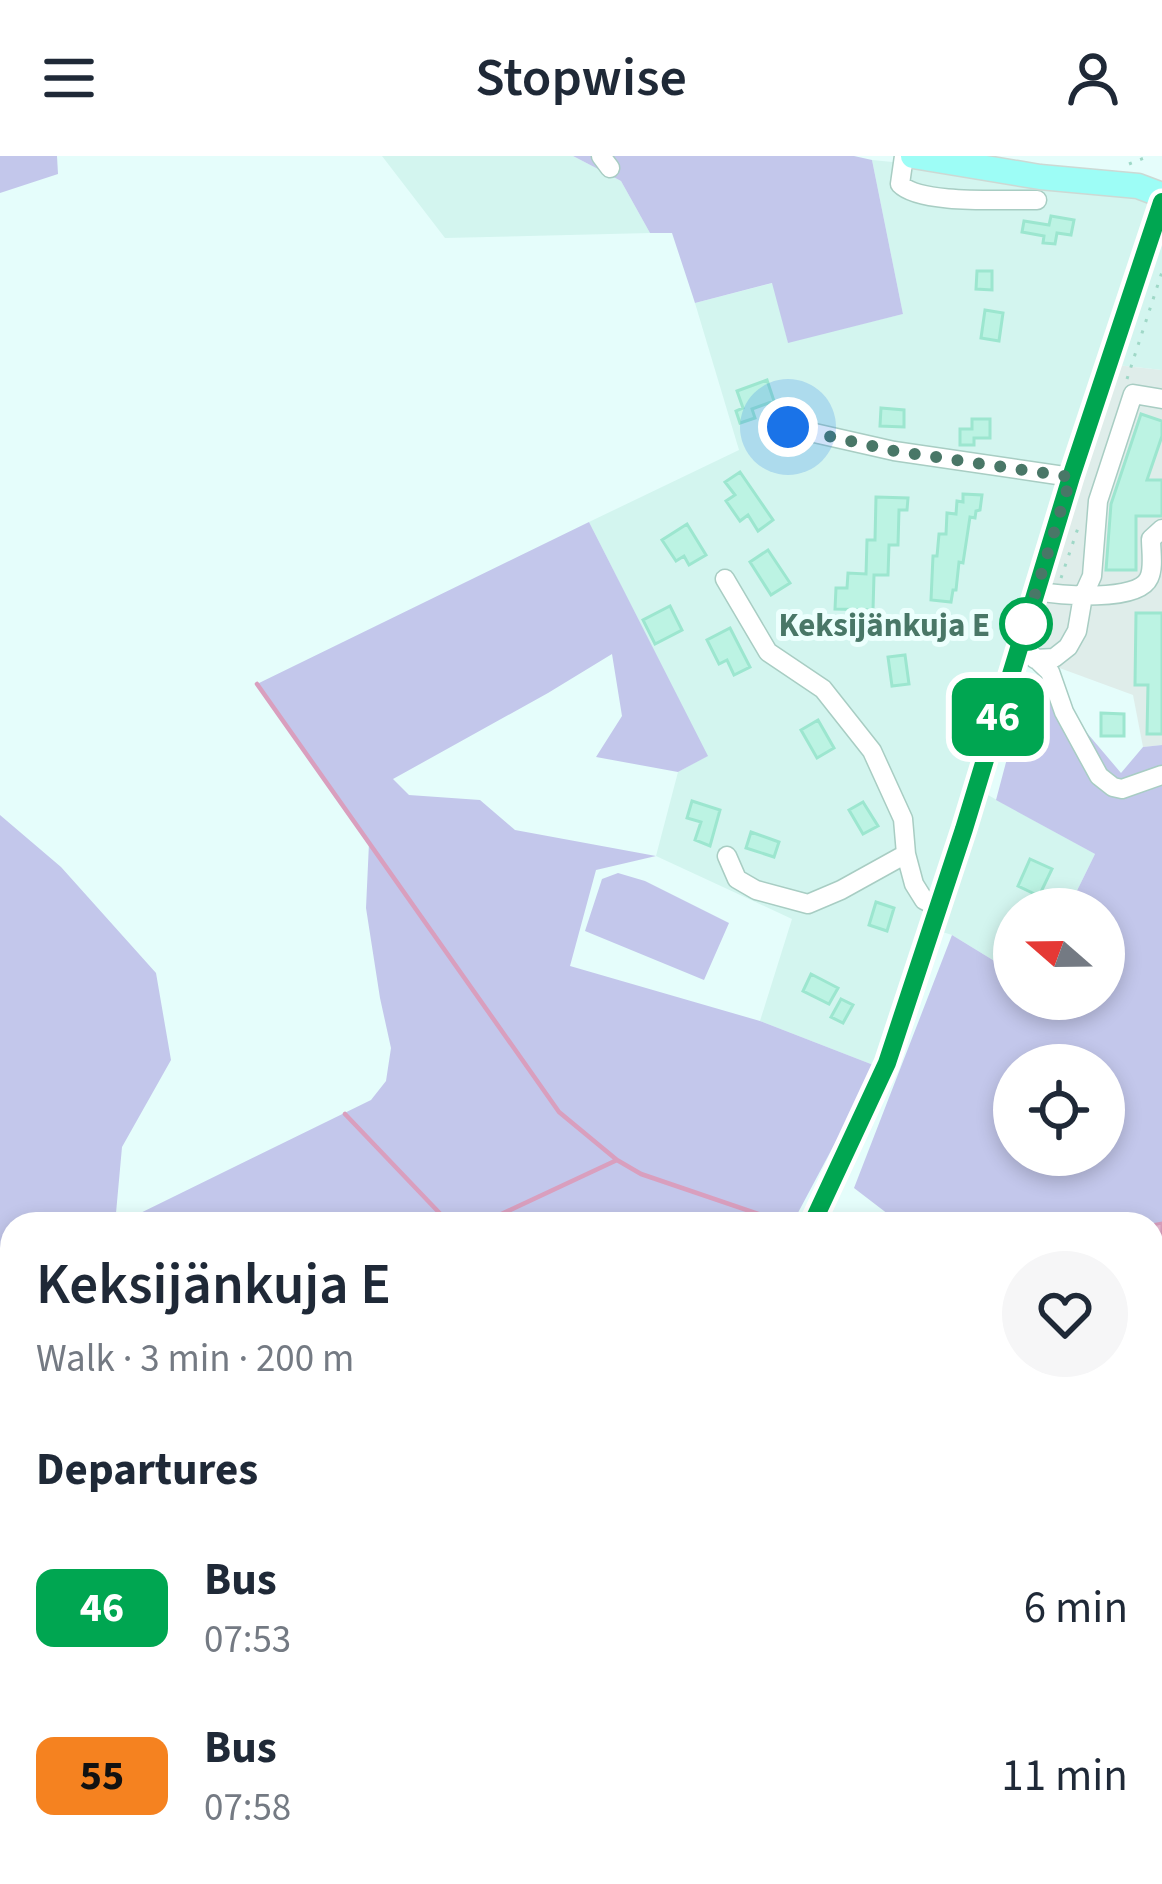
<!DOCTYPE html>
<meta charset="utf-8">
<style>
:root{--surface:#fff;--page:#f6f6f7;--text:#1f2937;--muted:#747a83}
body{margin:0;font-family:"Source Sans 3",sans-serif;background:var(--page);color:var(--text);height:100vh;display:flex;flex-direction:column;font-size:45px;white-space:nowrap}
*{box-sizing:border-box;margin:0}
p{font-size:39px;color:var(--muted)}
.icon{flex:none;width:66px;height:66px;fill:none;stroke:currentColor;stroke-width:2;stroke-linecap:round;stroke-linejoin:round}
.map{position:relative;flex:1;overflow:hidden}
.sheet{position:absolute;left:0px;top:1056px;width:1164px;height:672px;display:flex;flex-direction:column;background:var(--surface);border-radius:36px 36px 0 0;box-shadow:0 6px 18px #0003}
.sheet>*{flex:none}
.badge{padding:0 24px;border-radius:18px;font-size:42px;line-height:78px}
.needle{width:78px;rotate:290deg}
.fabs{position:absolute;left:993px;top:732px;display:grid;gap:24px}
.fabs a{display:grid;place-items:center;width:132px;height:132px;border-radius:50%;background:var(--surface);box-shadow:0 6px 18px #0003;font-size:60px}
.you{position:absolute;width:60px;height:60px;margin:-30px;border:9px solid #fff;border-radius:50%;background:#1a73e8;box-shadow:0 0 0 18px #1a73e833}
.map>.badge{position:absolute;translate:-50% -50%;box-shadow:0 0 0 6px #fff}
h2{padding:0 36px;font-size:45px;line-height:108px}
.round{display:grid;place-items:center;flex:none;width:126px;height:126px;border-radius:63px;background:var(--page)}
.overview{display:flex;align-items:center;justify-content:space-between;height:204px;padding:0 36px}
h1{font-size:57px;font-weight:600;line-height:90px}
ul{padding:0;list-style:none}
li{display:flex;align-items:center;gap:36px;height:168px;padding:0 36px}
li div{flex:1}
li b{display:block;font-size:45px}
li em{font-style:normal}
li .badge{min-width:132px;font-weight:700;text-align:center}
header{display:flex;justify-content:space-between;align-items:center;height:156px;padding:0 36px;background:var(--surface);font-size:54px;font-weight:600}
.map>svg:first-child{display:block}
</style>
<header><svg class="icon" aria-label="menu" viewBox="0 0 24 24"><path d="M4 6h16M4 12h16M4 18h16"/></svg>Stopwise<svg class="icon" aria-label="person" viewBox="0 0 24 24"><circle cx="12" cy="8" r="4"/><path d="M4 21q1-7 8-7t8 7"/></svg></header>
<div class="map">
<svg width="1162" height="1728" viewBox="0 0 1162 1728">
<rect width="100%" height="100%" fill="#e5fdfb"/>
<path fill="#d3f5ef" d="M382 0H573L621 25 650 77 445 82Z
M872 4 1138 30 1162 39V214L1108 208 977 633 1095 698 1068 753H1014V817L952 779 933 773 876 910 760 865 792 763 656 700 678 616 707 600 589 366 739 294 695 147 773 127 788 186 903 158Z
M262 1716H445L436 1728H257L264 1718Z"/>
<path fill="#dfedea" d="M1107 208 1162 214V589L1143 591 1133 539 1035 503 1020 485Z"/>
<path fill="#c3c7eb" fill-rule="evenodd" d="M0 0H57L58 18 0 37Z
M573 0H854L872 4 903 158 788 187 772 127 695 147 672 77H650L621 25Z
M589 366 708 600 678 616 596 601 622 560 612 498 548 537 393 623 409 639 480 644 515 674 656 700 596 714 570 810 760 865 876 910 792 1068H118L371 944 386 925 391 892 380 842 366 752 369 687 257 528Z
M1043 525 1121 617 1143 591 1162 589V1067L1152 1069 901 1068 854 1032 952 779 1014 817V843H1104V753H1068L1095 698 996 644 1026 531ZM1014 909H1104V999H1014Z
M0 659 61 711 156 817 171 904 122 991 115 1068H12V1422L0 1438Z
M618 717 645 725 729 767 704 824 585 775 602 723Z
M1162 1379V1728H688L683 1716H1152V1380Z
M12 1539V1716H262L264 1717 257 1728H0V1546Z"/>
<path fill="#e7b9d2" stroke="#d99fbe" stroke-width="3" d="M1162 1067V1379L1152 1380V1069Z"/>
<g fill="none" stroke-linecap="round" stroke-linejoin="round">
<path stroke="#d99fbe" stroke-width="4.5" d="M257 528 559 956 617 1004 641 1018 788 1068
M345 958 450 1068
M480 1068 617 1004
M0 1313 12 1312"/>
</g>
<path fill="#bcf3e3" stroke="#9ce6cf" stroke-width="3" d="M1051 60 1074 64 1071 79 1057 77 1055 88 1043 87 1044 80 1022 76 1024 65 1049 69Z
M977 115H992V134L976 133Z
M985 154 1003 157 999 185 981 182Z
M767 224 774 245 752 253 755 262 740 267 736 255 743 252 737 235Z
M881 252 904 254V271L880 270Z
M1141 258 1162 265V280L1147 324H1162V360H1136V414H1106L1111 348Z
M972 263H990V282H974V289H960V273H972Z
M740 316 773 364 758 375 748 359 740 365 726 345 735 339 725 326Z
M963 338 982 339 980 354 976 355 975 362 970 361 963 407 959 406 956 434H953L951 446 931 444 933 400H937L939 378H946L947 357 956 358 957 345 963 346Z
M876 341 908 342 907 354H899L898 389H889L888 419H874L873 454 835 453 836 432H847L848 417 866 418 867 384H875Z
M687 368 706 399 689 409 684 400 676 405 662 384Z
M768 394 790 427 771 439 750 406Z
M670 450 682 474 655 488 643 464Z
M1136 457H1162V578H1147L1148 529H1135Z
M730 472 750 511 734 519 727 504 719 508 707 484Z
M905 499 909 528 892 530 888 501Z
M1101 557 1124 558V580H1101Z
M818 564 834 592 817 602 801 574Z
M692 645 720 654 710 690 695 684 701 666 687 662Z
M863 646 878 670 863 678 849 654Z
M751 676 779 686 774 701 746 692Z
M1030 703 1052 713 1039 740 1018 730Z
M876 746 894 752 887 775 869 769Z
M811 818 838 832 829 848 803 835Z
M841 843 853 849 843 867 831 861Z"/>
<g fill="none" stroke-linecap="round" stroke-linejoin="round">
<defs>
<path id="minor" d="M601 0 610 12
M904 0 900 28C920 49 1005 43 1037 44
M788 271 894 295 1071 321
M725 423 768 496 823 533 872 595 903 663 906 698 914 728 924 744 940 752
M1036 435C1059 439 1138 447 1149 422 1154 412 1151 395 1151 383L1162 373
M1031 498 1050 516 1064 556 1099 620 1113 631 1122 633 1162 619
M1035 503 1054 502 1068 491 1077 475 1083 440 1092 420 1098 345 1133 238 1162 243
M727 700 737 723 756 734 808 748 841 734 906 698
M812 1068 887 907 940 752 1071 321 1162 46
M421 1728 430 1716"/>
<path id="major" d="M913 0 1040 21 1138 30 1162 39"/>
</defs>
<use href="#minor" stroke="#a8cdc3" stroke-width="21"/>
<use href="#major" stroke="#ccd9d4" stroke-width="27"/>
<path stroke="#9fd8c7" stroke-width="3" stroke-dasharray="3 9" stroke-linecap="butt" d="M1129 8 1149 0
M1127 223 1162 116
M1061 422 1079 369
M1022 542 1029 523
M444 1728 453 1716"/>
<use href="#minor" stroke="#fff" stroke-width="18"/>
<use href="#major" stroke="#9dfdf6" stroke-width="24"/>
</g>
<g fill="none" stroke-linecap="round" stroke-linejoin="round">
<defs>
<path id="line" d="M812 1068 887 907 964 673 1071 321 1162 46"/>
</defs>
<use href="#line" stroke="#fff" stroke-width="27"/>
<use href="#line" stroke="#00a651" stroke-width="18"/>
<path stroke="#497767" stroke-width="12" stroke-dasharray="0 21.6" d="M788 271 895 295 1071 321 1026 468"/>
</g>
<circle fill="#fff" stroke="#00a651" stroke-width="6" cx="1026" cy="468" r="24"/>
<g text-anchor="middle" stroke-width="10" stroke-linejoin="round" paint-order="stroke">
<g font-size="33" font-weight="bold" fill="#497767" stroke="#ecfffd" text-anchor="end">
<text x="990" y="480">Keksijänkuja E</text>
</g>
</g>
</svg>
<div class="fabs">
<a><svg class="needle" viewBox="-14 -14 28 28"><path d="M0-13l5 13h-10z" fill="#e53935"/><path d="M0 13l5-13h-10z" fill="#747a83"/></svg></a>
<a><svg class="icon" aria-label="locate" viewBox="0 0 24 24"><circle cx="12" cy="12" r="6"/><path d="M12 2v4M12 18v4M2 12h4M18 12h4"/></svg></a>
</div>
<div class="you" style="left:788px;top:271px"></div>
<b class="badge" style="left:998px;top:561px;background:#00a651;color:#fff">46</b>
<section class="sheet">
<div class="overview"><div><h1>Keksijänkuja E</h1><p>Walk · 3 min · 200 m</p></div><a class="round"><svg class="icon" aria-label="heart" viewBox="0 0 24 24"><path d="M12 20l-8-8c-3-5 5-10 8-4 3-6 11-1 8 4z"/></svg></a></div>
<h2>Departures</h2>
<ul>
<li><span class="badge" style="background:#00a651;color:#fff">46</span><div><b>Bus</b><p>07:53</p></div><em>6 min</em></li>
<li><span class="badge" style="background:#f58220;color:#111">55</span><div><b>Bus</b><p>07:58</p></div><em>11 min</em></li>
</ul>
</section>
</div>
